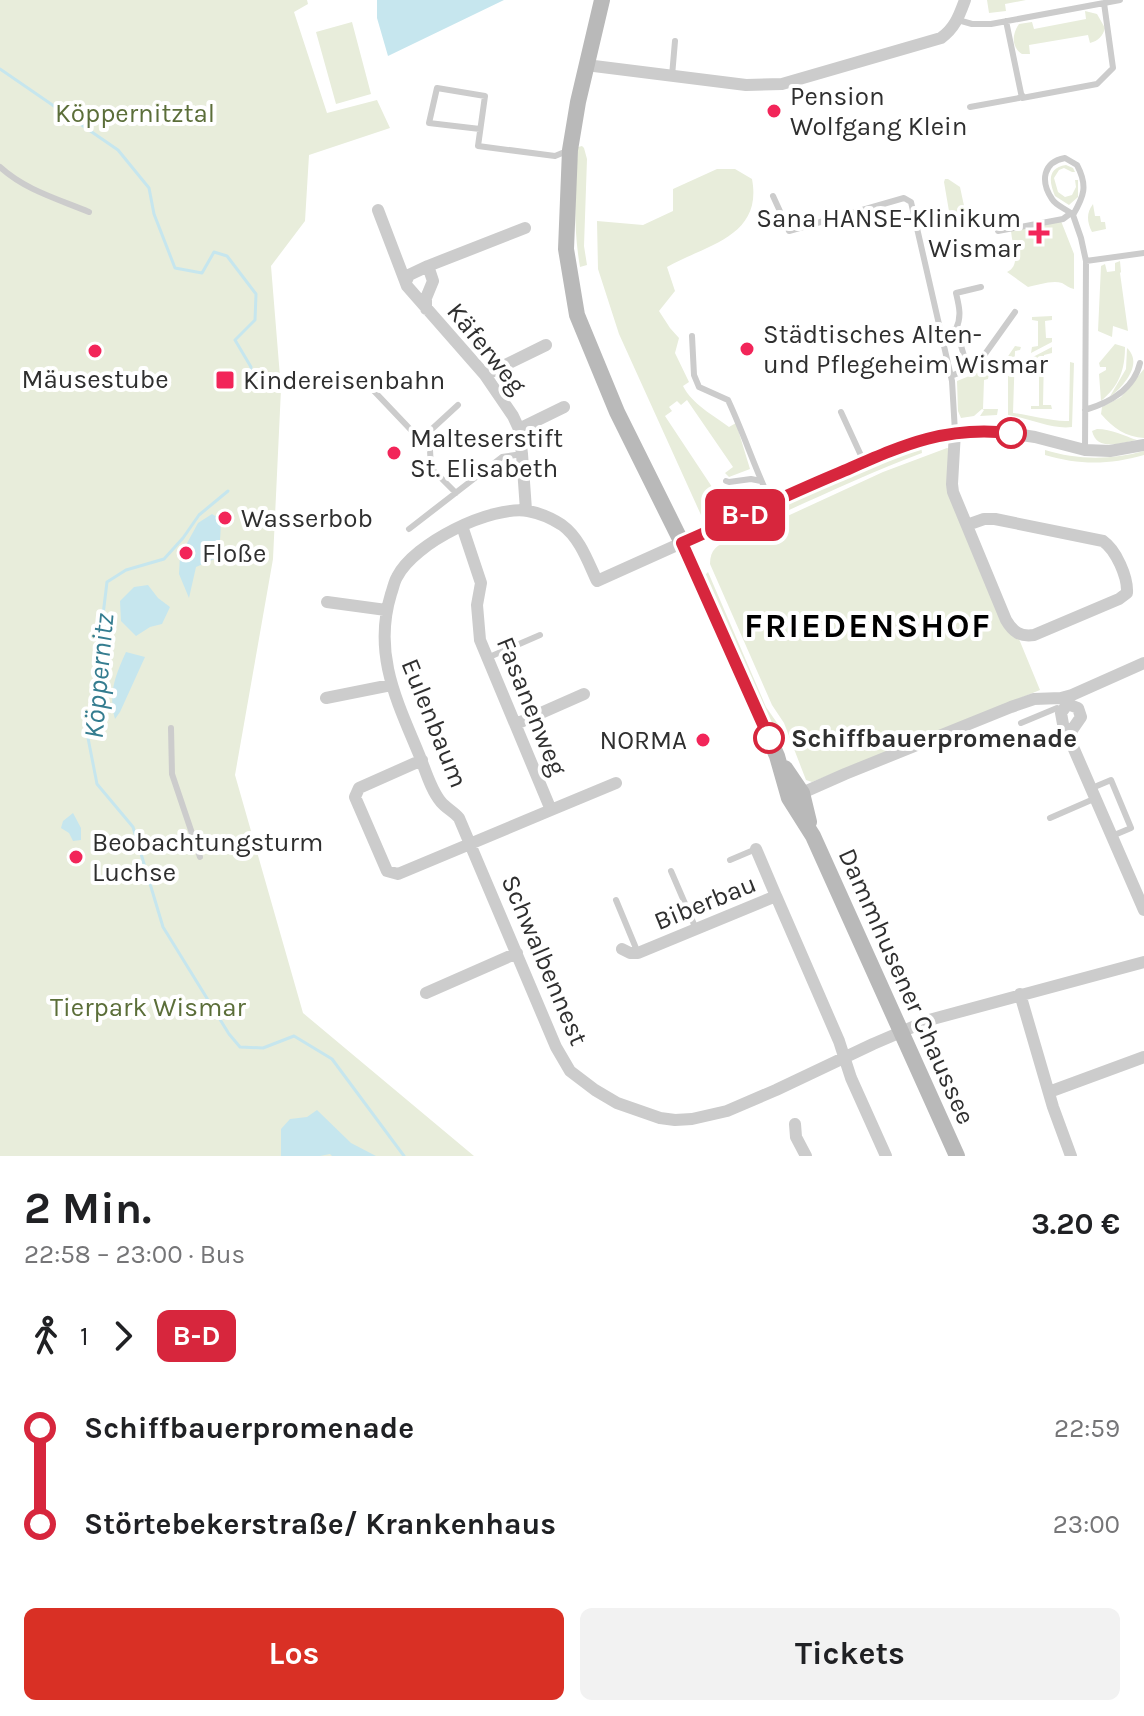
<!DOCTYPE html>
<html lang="de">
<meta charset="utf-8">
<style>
:root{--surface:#fff;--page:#f2f2f2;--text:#202124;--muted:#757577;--accent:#d93025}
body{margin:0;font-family:Karla,sans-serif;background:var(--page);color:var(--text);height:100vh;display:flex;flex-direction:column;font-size:30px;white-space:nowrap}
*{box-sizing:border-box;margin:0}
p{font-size:26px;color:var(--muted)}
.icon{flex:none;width:44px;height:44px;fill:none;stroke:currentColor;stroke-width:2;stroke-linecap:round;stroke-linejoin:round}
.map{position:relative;height:1156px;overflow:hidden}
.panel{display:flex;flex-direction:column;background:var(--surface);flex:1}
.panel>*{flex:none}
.badge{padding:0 16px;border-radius:12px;font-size:28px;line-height:52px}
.map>.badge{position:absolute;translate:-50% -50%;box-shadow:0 0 0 4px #fff}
.legs{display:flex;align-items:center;gap:12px;height:88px;padding:0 24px;font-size:26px}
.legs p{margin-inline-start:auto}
.summary{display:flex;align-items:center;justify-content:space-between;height:136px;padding:0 24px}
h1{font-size:44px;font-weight:700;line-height:60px}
.cta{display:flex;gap:16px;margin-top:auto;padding:16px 24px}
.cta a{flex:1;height:92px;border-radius:12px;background:var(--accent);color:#fff;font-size:32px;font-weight:700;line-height:92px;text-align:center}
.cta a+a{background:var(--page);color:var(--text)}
ul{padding:0 24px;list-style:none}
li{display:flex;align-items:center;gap:28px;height:96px;font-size:30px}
li i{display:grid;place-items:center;width:12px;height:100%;margin:0 10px;background:currentColor}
li i::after{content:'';width:20px;height:20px;margin:-10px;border:6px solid;border-radius:50%;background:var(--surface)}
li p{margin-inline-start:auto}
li:first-child i{background:linear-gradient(#0000 50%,currentColor 0)}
li:last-child i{background:linear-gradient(currentColor 50%,#0000 0)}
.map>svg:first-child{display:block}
</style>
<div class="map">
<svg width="1144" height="1156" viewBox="0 0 1144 1156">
<rect width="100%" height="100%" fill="#fff"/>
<path fill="#e8eddb" d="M0 0H307L308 4 294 12 327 113 377 100 390 128 309 155 305 221 271 266 281 389 273 559 235 775 303 1013 474 1156H0Z
M987 0H1026L1005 4 1006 11 989 13Z
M1085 11 1097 14 1105 28C1103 36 1098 41 1090 43L1088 35 1029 45 1030 54H1022C1011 47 1012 34 1019 24L1032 22 1034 29 1086 19Z
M352 22 371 94 336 104 316 32Z
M582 146 584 148 587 159 584 246 587 265 580 267C573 227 575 187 578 147Z
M1066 165 1073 168 1075 172H1072L1064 168 1059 170 1054 178 1058 192 1065 197 1072 195 1076 187 1075 180H1078V197L1069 205 1055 196C1049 182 1047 168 1066 165Z
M717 169H735L752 179C763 237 706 245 667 267L675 291 659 311 670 328 679 338 675 353 689 382 683 386C692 404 713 415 729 427L736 423 750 469 729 477 725 473 733 467 687 400 681 405 677 401 669 407 672 411 665 416 714 490 722 485 725 490 756 485 759 490 701 515 619 334 598 269 597 221 643 225 673 211V189Z
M945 179H948L960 187 966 215 953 219 950 217 944 182Z
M1093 204 1095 216H1100L1101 222H1105L1106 229 1092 232C1087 222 1086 213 1093 204Z
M1061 221 1074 254V289C1069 288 1066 285 1062 283 1052 280 1038 285 1028 287L1007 272C1022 265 1012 246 1011 231Z
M1120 261 1121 272 1120 273 1128 331 1113 326 1112 337 1098 331 1101 266 1105 264 1107 272 1115 271V263Z
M1052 316V320L1045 321 1046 338H1052V342L1031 353 1032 347 1038 346V321L1032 320V317Z
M1115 344 1125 347C1125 370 1119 386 1101 401L1099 374 1106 370V367H1100L1099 363Z
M1015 346 1021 347 1020 350 1015 351 1013 413C1031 415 1052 422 1069 421L1070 362 1074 363 1072 427C1053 430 1028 418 1008 415V367L1002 366V365Z
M1052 347V353L1044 355 1043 405H1051L1052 409H1031V406H1039V362H1031V358Z
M1127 348C1144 364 1123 387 1109 398L1126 369Z
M992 360 988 379 984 380 983 409H998L997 415 980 416 984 410 982 409 974 416 961 418 958 411 957 381 984 370Z
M1144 369V438C1126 437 1113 428 1101 414L1102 407 1121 397Z
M1097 429C1112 429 1124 436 1137 440 1121 443 1097 452 1092 431Z
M921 445 922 453C869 473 818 497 767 520 752 526 738 537 722 540L719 535 741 522 879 461Z
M947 448 951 449 947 486 1019 639 1040 690 812 782 806 780 784 723 772 705 710 564C710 550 717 543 731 542L883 472Z
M1045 450C1077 460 1111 460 1144 451V455C1109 465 1079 465 1045 455Z
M708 572 766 707 782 730 780 731H778L764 712 705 575Z"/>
<path fill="#c6e6ee" d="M377 0H504L388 56 377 18Z
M212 514 220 519C222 526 219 547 219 557L196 567 189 598 179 574 180 556 198 523Z
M148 585 158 598 170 607 162 624 150 627 136 636 121 621 120 601 134 587Z
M126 652 145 657 120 712 115 719C108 694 115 676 126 652Z
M73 813 81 828V840L73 841 69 833 61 828 63 821Z
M317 1110 351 1143 376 1156H332L330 1154 320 1156H281V1129L290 1119 307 1117Z"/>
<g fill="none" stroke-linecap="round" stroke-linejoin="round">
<path stroke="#c6e6ee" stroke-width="3" d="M0 69 118 150 149 188 154 214 175 268 202 273 214 252 227 256 256 294 255 320 235 340 251 367 248 381
M228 491 199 515 183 538 164 559 126 570 107 582 88 738 97 784 133 827 163 927 229 1034 240 1047 263 1048 294 1036 332 1059 404 1156"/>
<path stroke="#ccc" stroke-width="6" d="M1104 3 1120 0
M958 20 972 24H991L1104 3 1113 68 1097 84 1022 98 1006 21
M672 76 675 41
M970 107 1019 98 1022 95
M480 129 429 123 437 88 485 96 478 146 555 156 567 151
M1065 158 1077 165C1088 186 1084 196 1073 215 1067 209 1056 206 1052 199 1040 181 1043 162 1065 158Z
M0 167C25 190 58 199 89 212
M773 196 789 231 904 198 911 202 952 381 955 432
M1073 215 1081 238 1086 261 1085 449
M998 231 1063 219 1071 213
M1086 261 1144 253
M941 332 956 329C962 316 959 306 956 293L981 287
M692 336 694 375 699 387 728 400C744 434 755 469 771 502
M967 366 980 361 1015 312
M951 376 968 369 956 329
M373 390 430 450 431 468 456 493
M1085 410C1109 403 1134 389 1140 363
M841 412 864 462
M420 440 458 405
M726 481 729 482 751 479 761 481
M409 529 502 457 522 454
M487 658 540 635
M1021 723 1057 708
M171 728 172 774 200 857
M1092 788 1111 780 1131 828 1112 836
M1050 818 1096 798
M730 860 756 849
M671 871 696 929
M616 900 638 953"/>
<path stroke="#ccc" stroke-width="12" d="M586 65 746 85 782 84 941 38C955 28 959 16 965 0
M378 210 407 286 485 375 513 416 519 429 522 454 526 510
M428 266 525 228
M406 282 409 275 428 266 433 281 426 298V309
M485 375 546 345
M519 429 564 407
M955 432 952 484 953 492 1006 620C1013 632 1020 637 1034 635L1119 599 1127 593C1128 577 1116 550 1103 541L995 519H984L967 525
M1144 445 1110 451 1085 450 1035 437 996 431 955 432 925 438 901 446 815 483 597 581C588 562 580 538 562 525 553 519 539 513 528 511 491 505 414 543 397 577 394 582 393 589 391 594 373 653 396 699 418 752 425 768 430 789 441 802 446 808 454 812 459 818L556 1047 570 1071 595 1090 617 1103 660 1118 675 1120 692 1119 727 1111 776 1090 873 1044 929 1020 1144 962
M327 602 386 610
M326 698 391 685
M516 724 584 694
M1070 738 1072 730 1081 717 1078 708 1070 705 1066 706 1061 713 1063 724 1144 910
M422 760 359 788 355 797 387 871 398 874 551 810 480 640 477 605 481 583 462 526
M802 793 845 774 1011 707 1034 699 1061 698 1072 695 1144 663
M551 810 616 783
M756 849 776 896
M622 949 630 953H638L776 896 839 1041 851 1078 886 1156
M426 993 517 953
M1020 994 1053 1107 1071 1156
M1049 1092 1144 1057
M795 1124 796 1137 806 1156"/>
<path stroke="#b9b9b9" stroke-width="16" d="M602 0 578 102 570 150 566 249 577 315 617 412 682 543 777 756 789 798 813 836 957 1156
M785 768 802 793 809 822"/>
</g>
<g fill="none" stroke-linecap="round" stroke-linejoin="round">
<defs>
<path id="line-1" d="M769 738 682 543C735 520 786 495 839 473 899 447 943 425 1011 433"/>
</defs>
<use href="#line-1" stroke="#fff" stroke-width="18"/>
<use href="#line-1" stroke="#d7263d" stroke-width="12"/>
</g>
<g fill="#f22559" stroke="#fff" stroke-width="3">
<circle cx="774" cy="111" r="8"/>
<path d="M1035 221h8v8h8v8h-8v8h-8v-8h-8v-8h8z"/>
<circle cx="747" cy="349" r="8"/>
<circle cx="95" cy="351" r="8"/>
<rect x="215" y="370" width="20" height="20" rx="4"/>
<circle cx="394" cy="453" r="8"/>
<circle cx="225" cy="518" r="8"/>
<circle cx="186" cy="553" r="8"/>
<circle cx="703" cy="740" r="8"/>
<circle cx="76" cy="857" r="8"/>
</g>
<g fill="#fff" stroke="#d7263d" stroke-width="4">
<circle cx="1011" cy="433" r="14"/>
<circle cx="769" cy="738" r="14"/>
</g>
<g text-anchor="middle" stroke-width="8" stroke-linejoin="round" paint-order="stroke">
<g font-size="26" fill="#2f2f2f" stroke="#fff" text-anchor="start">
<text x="790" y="105">Pension<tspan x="790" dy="30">Wolfgang Klein</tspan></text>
<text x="1021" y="227" text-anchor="end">Sana HANSE-Klinikum<tspan x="1021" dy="30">Wismar</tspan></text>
<text x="763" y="343">Städtisches Alten-<tspan x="763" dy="30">und Pflegeheim Wismar</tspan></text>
<text x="95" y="388" text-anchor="middle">Mäusestube</text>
<text x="243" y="389">Kindereisenbahn</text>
<text x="410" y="447">Malteserstift<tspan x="410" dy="30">St. Elisabeth</tspan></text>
<text x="241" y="527">Wasserbob</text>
<text x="202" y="562">Floße</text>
<text x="687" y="749" text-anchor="end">NORMA</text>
<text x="92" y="851">Beobachtungsturm<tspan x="92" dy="30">Luchse</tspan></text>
</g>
<g font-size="26" fill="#5b6e39" stroke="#fff">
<text x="135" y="122">Köppernitztal</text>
<text x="148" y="1016">Tierpark Wismar</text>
</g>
<g font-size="26" fill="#2f2f2f" stroke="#fff">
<text transform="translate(487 348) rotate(51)" y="9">Käferweg</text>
<text transform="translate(532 706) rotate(68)" y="9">Fasanenweg</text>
<text transform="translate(435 723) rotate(68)" y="9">Eulenbaum</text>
<text transform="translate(705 902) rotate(-22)" y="9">Biberbau</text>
<text transform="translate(545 960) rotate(67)" y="9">Schwalbennest</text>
<text transform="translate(907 986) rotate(66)" y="9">Dammhusener Chaussee</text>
</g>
<g font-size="26" font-weight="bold" fill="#2f2f2f" stroke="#fff" text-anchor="start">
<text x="791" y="747">Schiffbauerpromenade</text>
</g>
<g font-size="28" font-style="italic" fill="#357d90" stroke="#fff">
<text transform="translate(98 676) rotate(-85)" y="10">Köppernitz</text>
</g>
<g font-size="34" font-weight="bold" letter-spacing="2" fill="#000" stroke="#fff">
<text x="868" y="637">FRIEDENSHOF</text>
</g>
</g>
</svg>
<b class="badge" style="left:745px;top:515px;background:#d7263d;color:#fff">B-D</b>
</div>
<section class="panel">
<div class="summary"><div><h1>2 Min.</h1><p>22:58 – 23:00 · Bus</p></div><b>3.20 €</b></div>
<div class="legs"><svg class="icon" aria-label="walk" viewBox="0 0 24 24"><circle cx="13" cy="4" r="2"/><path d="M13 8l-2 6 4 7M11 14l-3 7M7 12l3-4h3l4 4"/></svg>1<svg class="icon" aria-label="forward" viewBox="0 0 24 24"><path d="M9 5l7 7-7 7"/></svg><b class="badge" style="background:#d7263d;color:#fff">B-D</b></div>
<ul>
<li><i style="color:#d7263d"></i><b>Schiffbauerpromenade</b><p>22:59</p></li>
<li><i style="color:#d7263d"></i><b>Störtebekerstraße/ Krankenhaus</b><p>23:00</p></li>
</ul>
<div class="cta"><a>Los</a><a>Tickets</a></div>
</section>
